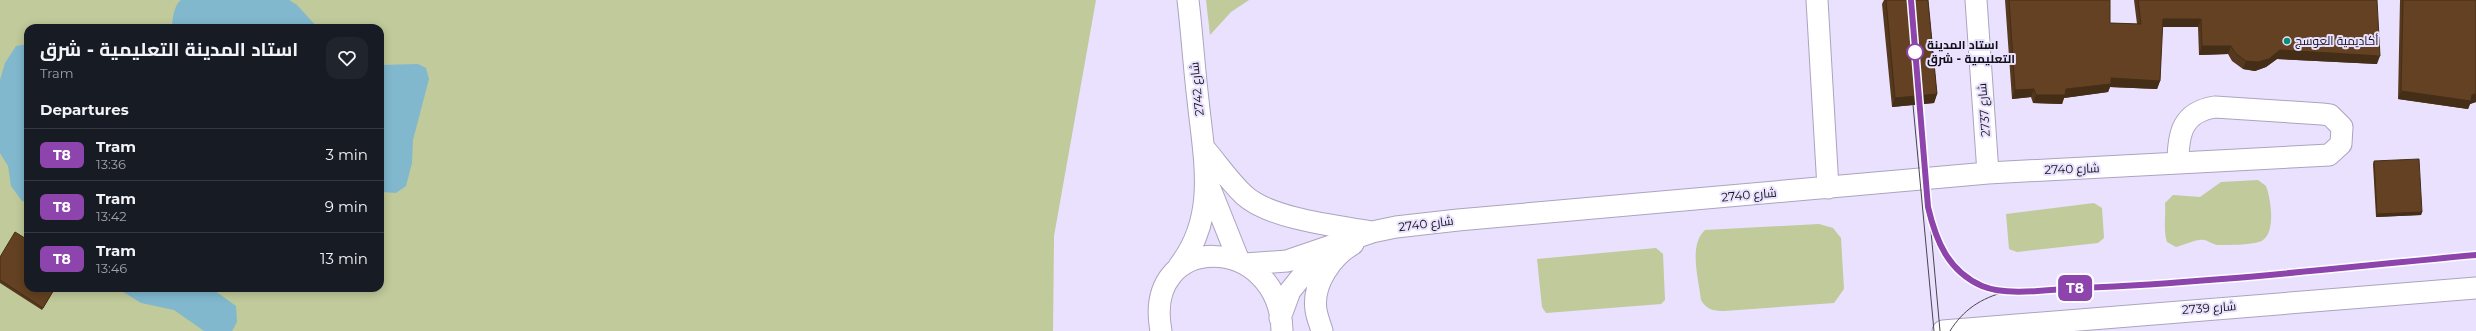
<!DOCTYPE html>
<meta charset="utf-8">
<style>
:root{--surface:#171b24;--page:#20242c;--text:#f1f3f6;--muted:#9ea1a6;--line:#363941}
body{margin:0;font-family:Montserrat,Cairo,sans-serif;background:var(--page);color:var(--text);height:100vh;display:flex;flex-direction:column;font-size:15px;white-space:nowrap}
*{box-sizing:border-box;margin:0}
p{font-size:13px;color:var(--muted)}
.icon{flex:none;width:22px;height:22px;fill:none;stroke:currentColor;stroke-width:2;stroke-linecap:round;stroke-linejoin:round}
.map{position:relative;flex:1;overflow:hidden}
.details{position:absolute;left:24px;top:24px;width:360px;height:268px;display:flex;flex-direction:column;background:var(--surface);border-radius:12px;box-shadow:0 2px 10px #0003}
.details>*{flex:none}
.badge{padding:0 8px;border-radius:6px;font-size:14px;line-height:26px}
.map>.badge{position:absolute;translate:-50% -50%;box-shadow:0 0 0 2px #fff}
h2{padding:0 16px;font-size:15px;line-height:36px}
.round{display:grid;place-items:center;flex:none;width:42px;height:42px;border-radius:12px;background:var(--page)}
.overview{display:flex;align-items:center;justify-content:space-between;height:68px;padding:0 16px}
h1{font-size:19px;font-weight:700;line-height:30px}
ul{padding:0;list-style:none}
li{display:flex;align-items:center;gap:12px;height:52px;padding:0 16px;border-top:1px solid var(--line)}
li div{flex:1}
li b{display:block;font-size:15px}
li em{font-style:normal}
li .badge{min-width:44px;font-weight:700;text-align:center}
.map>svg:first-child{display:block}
</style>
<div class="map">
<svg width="2476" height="331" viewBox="0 0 2476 331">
<rect width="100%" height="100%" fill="#e9e1fd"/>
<path fill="#c0ca9a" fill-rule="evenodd" d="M0 0H1096L1054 236 1053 331H0ZM28 28H380V288H28Z
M1206 0H1249L1231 12 1210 35Z
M2258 180 2266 186C2271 199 2277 237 2259 242 2247 245 2231 245 2219 245 2212 245 2207 238 2199 240 2192 241 2183 245 2176 247L2167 242C2163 229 2166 217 2165 203L2173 195 2200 197 2221 182Z
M2094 203 2102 208 2104 238 2098 243 2017 252 2009 249 2006 214Z
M1819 224 1833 228 1841 238 1844 289 1834 303 1724 311C1713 311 1706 309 1701 300 1699 280 1688 245 1705 230Z
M1656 248 1663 254 1665 300 1661 304 1546 313 1542 307 1537 259Z"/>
<path fill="#81b8ce" d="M181 0H289L297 5 318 28H172C172 20 174 5 181 0Z
M28 44V202L22 201 11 186 8 166 0 153V80L5 63 16 46Z
M418 64 426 68 429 79 413 140 412 163 406 186 396 193 383 192 380 189V65Z
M117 288H211L236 306 237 322 232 331H204L174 310 141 303Z"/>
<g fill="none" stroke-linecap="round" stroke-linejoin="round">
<defs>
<path id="street" d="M1817 0 1828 188
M1976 0 1988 173
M1204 148C1217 163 1229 181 1244 195 1270 219 1337 226 1372 232
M1209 186 1239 261
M1245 264 1287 261 1372 232 1396 227 1458 220 1988 173 2329 155 2341 144 2342 127 2330 115 2322 114 2215 107C2182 112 2178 134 2178 163
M1179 266C1218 216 1204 159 1198 100 1194 67 1192 33 1188 0
M1280 318 1290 291 1323 250
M1161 331C1142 231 1280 232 1282 331
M1322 331C1320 324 1317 317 1316 310 1312 284 1332 256 1353 244
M1943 331 2476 288"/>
</defs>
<use href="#street" stroke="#aca4bf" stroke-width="23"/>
<use href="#street" stroke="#fff" stroke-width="21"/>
<path stroke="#494553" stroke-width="1" d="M1912 94 1934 331
M1919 94 1929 211
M1928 207C1936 242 1948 270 1982 286 2007 297 2053 289 2081 288 2213 283 2345 268 2476 255
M1931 231 1940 331
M1950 331C1963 310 1981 298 2005 292"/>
</g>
<path fill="#55381d" d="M1884 0H1928L1937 94 1934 103 1892 107 1882 4Z
M2005 0H2110V23L2137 24 2134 0H2377V64L2277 59 2266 67 2255 71 2243 69 2232 61 2228 54 2199 55 2198 27H2162L2160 81 2157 89 2110 87 2108 92 2064 98 2062 104 2033 103 2031 97 2012 99Z
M2400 0H2476V102L2470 104 2468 109 2398 99Z
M2374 161 2422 212 2421 215 2376 217 2373 164Z
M0 257 28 288H55L42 310 0 283Z"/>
<path fill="#452e18" d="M2163 19H2201L2198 27H2160Z
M2202 46H2231L2228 54 2199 55Z
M2280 50 2380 56 2377 64 2277 59 2266 67 2255 71 2243 69 2246 61Z
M2111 78 2160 81 2157 89 2110 87 2108 92 2064 98 2062 104 2033 103 2036 95 2066 89Z
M2034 89 2031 97 2012 99 2015 90Z
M2401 91 2472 95 2476 94V102L2470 104 2468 109 2398 99Z
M1937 94 1934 103 1892 107 1895 98Z
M2422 212 2421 215 2376 217 2377 214Z"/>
<path fill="#634122" stroke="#452e18" d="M1886 0H1928L1937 94 1895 98Z
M2009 0H2110V23L2141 24 2138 0H2377L2380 56 2280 50 2269 59 2258 62 2246 61 2235 53 2231 46H2202L2201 19H2163L2160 81 2111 78V84L2066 89 2065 95H2036L2034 89 2015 90Z
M2403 0H2476V94L2472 95 2471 101 2401 91Z
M2419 159 2422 212 2377 214 2374 161Z
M15 232 28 240V288H55L43 308 0 280V257Z"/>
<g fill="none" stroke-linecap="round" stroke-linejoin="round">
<defs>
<path id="line" d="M1911 0 1928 207C1936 241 1948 271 1982 286 2008 297 2053 289 2081 288 2213 283 2344 267 2476 255"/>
</defs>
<use href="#line" stroke="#fff" stroke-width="9"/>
<use href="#line" stroke="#8e44ad" stroke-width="6"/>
</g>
<circle fill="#0b8e74" stroke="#e9e1fd" stroke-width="1.5" cx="2287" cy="41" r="4"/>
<circle fill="#fff" stroke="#8e44ad" stroke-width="2" cx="1915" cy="52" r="8"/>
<g text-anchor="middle" stroke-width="4" stroke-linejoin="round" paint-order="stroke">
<g font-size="12" fill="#120f19" stroke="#e9e1fd" text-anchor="start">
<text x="2295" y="45">أكاديمية العوسج</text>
</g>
<g font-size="12" font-weight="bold" fill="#120f19" stroke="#e9e1fd" text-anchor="start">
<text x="1927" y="49">استاد المدينة<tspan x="1927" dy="14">التعليمية - شرق</tspan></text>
</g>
<g font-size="12" fill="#120f19" stroke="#e9e1fd">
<text transform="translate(1197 89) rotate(-96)" y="4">شارع 2742</text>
<text transform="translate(1984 110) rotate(-94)" y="4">شارع 2737</text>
<text transform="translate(2072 169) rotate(-2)" y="4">شارع 2740</text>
<text transform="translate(1749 195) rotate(-5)" y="4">شارع 2740</text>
<text transform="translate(1426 224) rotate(-7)" y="4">شارع 2740</text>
<text transform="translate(2209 308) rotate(-4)" y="4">شارع 2739</text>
</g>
</g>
</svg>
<b class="badge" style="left:2075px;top:288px;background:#8e44ad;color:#fff">T8</b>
<section class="details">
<div class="overview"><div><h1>استاد المدينة التعليمية - شرق</h1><p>Tram</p></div><a class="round"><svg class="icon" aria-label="heart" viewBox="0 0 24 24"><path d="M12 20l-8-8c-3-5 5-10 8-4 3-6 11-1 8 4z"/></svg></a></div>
<h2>Departures</h2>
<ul>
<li><span class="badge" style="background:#8e44ad;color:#fff">T8</span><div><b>Tram</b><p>13:36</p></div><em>3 min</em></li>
<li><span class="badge" style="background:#8e44ad;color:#fff">T8</span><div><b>Tram</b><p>13:42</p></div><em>9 min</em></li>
<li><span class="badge" style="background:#8e44ad;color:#fff">T8</span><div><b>Tram</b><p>13:46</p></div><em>13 min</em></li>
</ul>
</section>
</div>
